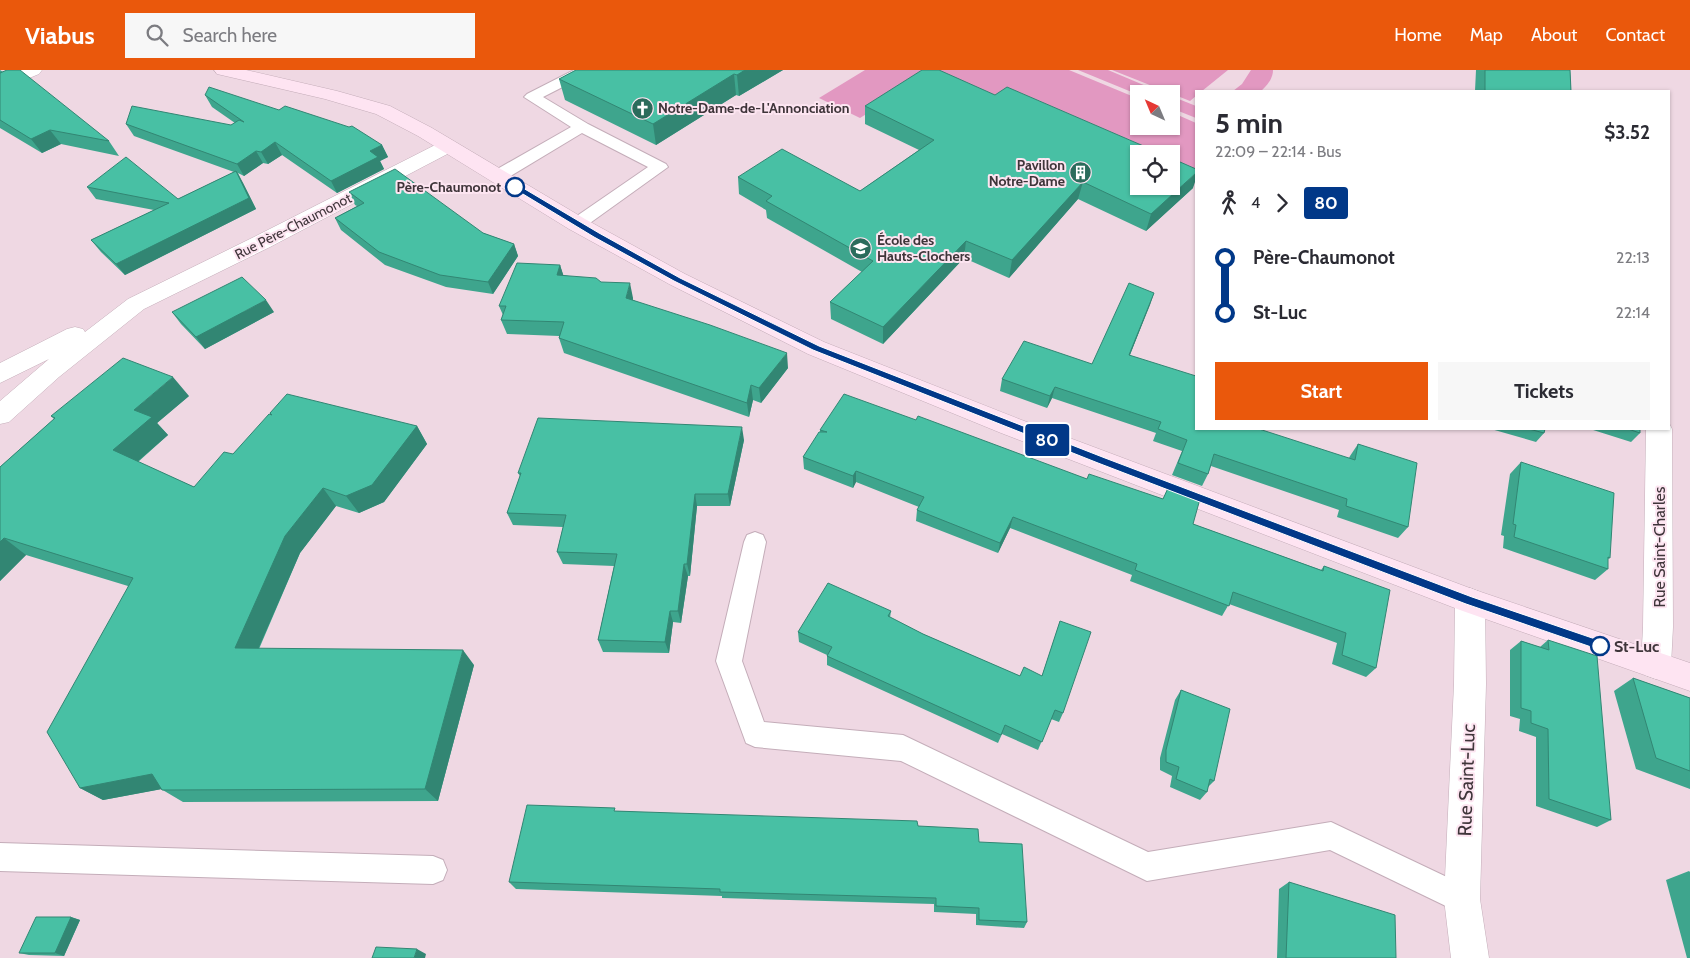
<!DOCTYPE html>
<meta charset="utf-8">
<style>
:root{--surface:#fff;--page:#f7f7f7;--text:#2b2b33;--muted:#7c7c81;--accent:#ea580c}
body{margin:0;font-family:Cabin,sans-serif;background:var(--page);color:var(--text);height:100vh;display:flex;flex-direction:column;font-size:19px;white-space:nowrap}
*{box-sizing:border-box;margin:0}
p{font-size:16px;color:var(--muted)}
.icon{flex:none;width:28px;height:28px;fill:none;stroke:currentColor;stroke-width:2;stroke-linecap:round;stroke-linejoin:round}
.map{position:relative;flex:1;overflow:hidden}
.details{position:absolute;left:1195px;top:20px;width:475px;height:340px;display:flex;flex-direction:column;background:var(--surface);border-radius:0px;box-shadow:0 1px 4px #0004}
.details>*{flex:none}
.badge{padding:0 10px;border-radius:4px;font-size:18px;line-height:32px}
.needle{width:32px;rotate:316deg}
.buttons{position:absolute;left:1130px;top:15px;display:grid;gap:10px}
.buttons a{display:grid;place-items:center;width:50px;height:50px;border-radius:0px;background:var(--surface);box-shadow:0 1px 4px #0004;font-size:25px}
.map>.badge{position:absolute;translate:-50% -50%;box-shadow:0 0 0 2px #fff}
.legs{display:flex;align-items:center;gap:8px;height:55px;padding:0 20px;font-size:16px}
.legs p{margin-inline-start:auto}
.headline{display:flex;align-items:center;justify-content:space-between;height:85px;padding:0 20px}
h1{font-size:28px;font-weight:700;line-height:38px}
.cta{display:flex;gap:10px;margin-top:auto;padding:10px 20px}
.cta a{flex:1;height:58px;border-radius:0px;background:var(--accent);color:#fff;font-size:20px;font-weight:700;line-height:58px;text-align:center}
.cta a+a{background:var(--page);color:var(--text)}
ul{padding:0 20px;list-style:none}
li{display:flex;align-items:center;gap:18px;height:55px;font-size:19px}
li i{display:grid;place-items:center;width:8px;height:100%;margin:0 6px;background:currentColor}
li i::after{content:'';width:12px;height:12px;margin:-6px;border:4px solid;border-radius:50%;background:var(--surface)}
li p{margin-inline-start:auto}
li:first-child i{background:linear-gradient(#0000 50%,currentColor 0)}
li:last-child i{background:linear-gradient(currentColor 50%,#0000 0)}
header{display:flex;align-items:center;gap:30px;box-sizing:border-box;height:70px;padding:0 25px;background:var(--accent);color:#fff}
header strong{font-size:24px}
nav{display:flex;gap:28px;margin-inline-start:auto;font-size:18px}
.search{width:350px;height:45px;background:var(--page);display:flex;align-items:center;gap:12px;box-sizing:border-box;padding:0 18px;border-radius:0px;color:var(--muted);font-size:19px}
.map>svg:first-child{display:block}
</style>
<header>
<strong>Viabus</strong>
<div class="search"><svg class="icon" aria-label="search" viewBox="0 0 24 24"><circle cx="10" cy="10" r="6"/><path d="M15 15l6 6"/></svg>Search here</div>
<nav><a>Home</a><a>Map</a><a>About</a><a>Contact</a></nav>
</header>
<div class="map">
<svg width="1690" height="888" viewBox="0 0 1690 888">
<rect width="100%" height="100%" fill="#efd8e3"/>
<path fill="#e298c1" d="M865 0H1069L1139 29V56H1171V42L1196 53V102L1171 91V84H1155L1005 31 936 0 860 48 819 28Z
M1078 0H1108L1165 24 1139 25Z
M1112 0H1228L1202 21H1196V26L1190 31Z
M1251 0H1273C1273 9 1267 15 1261 21H1233L1242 14Z
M1171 26 1196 36V48L1171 38Z"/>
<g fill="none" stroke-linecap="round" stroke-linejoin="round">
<defs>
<path id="lane" d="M574 0H592L590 3 543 27 588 54 666 94 668 97 583 158 577 159 571 158 568 154 571 150 648 97 582 63 504 110H492L490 106 492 102 571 57 524 27 527 24Z
M755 462 763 465 766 472 742 591 764 652 903 665 1148 782 1331 752 1472 819 1477 829 1472 839 1462 844 1452 839 1330 780 1147 811 901 691 755 677 746 673 716 591 744 472 747 465Z
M0 773 433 786 443 790 447 800 443 810 433 814 0 801Z"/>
<path id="street" d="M18 0H42L39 4 0 20V8Z
M448 70 455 72 458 76 455 80 270 177 144 239 59 307 9 352 0 354V331L49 289 0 313V293L67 259 75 257 83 259 85 262 128 229 254 167 441 72Z
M1669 353 1672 359 1673 557 1671 595 1667 605 1656 609 1645 605 1641 595 1643 557 1646 359H1669Z
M1470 518 1480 522 1485 531 1486 614 1480 829 1489 888H1451L1444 829 1454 614 1455 531 1460 522Z"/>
<path id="secondary" d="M214 0H246L337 21 390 36 432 58 585 149 685 204 824 272 1019 349 1475 520 1690 593V621L1460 540 1001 363 808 284 669 214 569 159 418 66 376 44 325 29 217 4Z"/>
</defs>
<use href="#lane" stroke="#c4adb9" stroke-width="2"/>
<use href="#street" stroke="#c4adb9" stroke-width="1"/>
<use href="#secondary" stroke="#c4adb9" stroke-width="1"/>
<use href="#lane" fill="#fff" fill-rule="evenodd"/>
<use href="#street" fill="#fff" fill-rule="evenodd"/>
<use href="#secondary" fill="#fee4f2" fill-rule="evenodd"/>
</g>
<path fill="#3ea58d" d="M0 0 109 71 119 86 61 74 42 83 0 58Z
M576 0H783L739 26 736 25 656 75 565 30 559 9Z
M1476 0H1570L1571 21H1475Z
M205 25 382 75 388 87 380 91 384 99 337 123 282 85 268 94 263 93 244 106 238 103 256 139 125 205 101 182 91 170 154 140 96 129 87 117 178 129 234 102 134 66 126 54 231 55 235 53 212 37Z
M865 36 1193 118 1146 161 1078 129 1009 208 964 188 883 274 831 249 830 232 862 202 767 148 766 140 739 124 738 107 860 121 919 80 865 54Z
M349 122 483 163 514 174 518 186 493 224 446 217 385 195 341 160 335 148 357 136 355 135Z
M560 195 563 205 601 212 633 228V230L788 298 761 333 753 330 749 347 564 283 559 268V266L507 264 501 250 503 245 499 236Z
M1154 223 1130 285 1196 359 1349 388 1350 386 1358 374 1408 457 1398 468 1337 447 1339 440 1211 396 1208 404 1202 416 1172 405 1182 381 1153 371 1156 363 1052 328 1047 338 1000 321 1002 309 1092 294Z
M172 242H274L205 279 181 254Z
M189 326 157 353 168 365 138 392 194 417 233 384 271 345 417 356 427 374 384 432 359 443 336 436 300 483 259 579 474 595 438 731 183 732 161 719 103 730 80 718 128 516 26 485 0 511V397L54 349 51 346Z
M916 350 1087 409 1163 429 1169 416 1193 454 1321 500 1324 496 1376 598 1366 607 1332 594 1337 573 1229 534 1222 546 1130 511 1132 505 1010 458 998 483 916 451 917 440 919 437 856 412 853 418 804 399 803 387 820 362V360Z
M1491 359H1545L1544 363 1536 372Z
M1590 359H1640V363L1631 372Z
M744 370 730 436H697L690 506H688L681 553 673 552 669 583 603 582 598 570 614 496 563 494 557 482 563 457 513 455 507 443 520 406 518 403Z
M1521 392 1610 488 1608 489V499L1595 510 1503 478 1504 466 1501 465 1510 404Z
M891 541 890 548 923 564 1020 606H1042L1060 551 1063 643 1059 652 1051 649 1038 680 1002 664 998 673 827 595V585L799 572 798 562Z
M1548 570 1611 750 1597 757 1536 736V667L1519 661 1520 649 1510 646V580L1521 571 1540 577Z
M1633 608 1690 628V719L1636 699 1614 621Z
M1181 620 1214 711 1208 717 1207 722 1200 730 1170 717 1172 706 1160 700V688L1175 630Z
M617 741 918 756 979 772 1027 852 1024 858 976 855V844L934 842V834L722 828V826L516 819 509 812Z
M1689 801 1690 802V888H1687L1666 810Z
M1289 812 1396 888H1277L1279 819Z
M71 847 80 850 64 886 29 885 19 883Z"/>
<path fill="#328673" d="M745 0H783L739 26 737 5Z
M734 4 736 25 656 75 653 54Z
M50 60 61 74 42 83 31 69Z
M275 72 282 85 268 94 261 82Z
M382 75 388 87 380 91 384 99 337 123 331 111 370 81Z
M256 81 263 93 244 106 237 94Z
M236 101 243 113 256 139 125 205 116 194Z
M1196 103V109L1193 118 1146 161 1151 144Z
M1083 112 1078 129 1009 208 1012 190Z
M966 171 964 188 883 274V257Z
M514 174 518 186 493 224 488 212Z
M560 195 565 210 557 205Z
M630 213 633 228 629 242 626 228Z
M1154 223 1150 235 1125 297 1129 285Z
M266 230 274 242 205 279 196 267Z
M787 283 788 298 761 333 759 318Z
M173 307 189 326 157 353 168 365 130 398 113 380 134 340Z
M751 315 753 330 749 347 747 333Z
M1055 317 1052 328 1047 338 1050 326Z
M417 356 427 374 384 432 359 443 346 426Z
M742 357 744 370 730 436 728 424Z
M856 401V412L853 418V406Z
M323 418 336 436 300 483 252 593 235 578 285 466Z
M695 424 697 436 690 506 687 494Z
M1013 447 1010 458 998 483 1000 473Z
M4 468 26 485 0 511V472Z
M684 494 688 506 681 553 678 541Z
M670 541 673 552 669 583 665 572Z
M463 580 474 595 438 731 425 719Z
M152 704 173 717 103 730 80 718Z
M71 847 80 850 64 886 55 883Z
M417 879 426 884 425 888H414Z"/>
<path fill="#48c0a4" stroke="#328673" d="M7 0H20L109 71 50 60 31 69 0 50V3Z
M576 0H745L737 5 734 4 653 54 559 9Z
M922 0H939L995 25 1007 17 1162 84H1139V116H1171V88L1196 99V103L1151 144 1083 112 1012 190 966 171 883 257 830 232 873 191 766 131 772 126 738 107 782 79 860 121 934 70 865 36Z
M1485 0H1570L1571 21H1485Z
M209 17 279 40 285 36 349 57 352 56 382 75 370 81 378 87 331 111 275 72 261 82 256 81 237 94 126 54 132 36 231 55 239 50 244 52 205 25Z
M126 87 178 129 236 101 249 128 116 194 91 170 169 133 87 117Z
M395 99 483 163 514 174 488 212 440 205 379 182 335 148 364 133 349 122Z
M517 193 560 195 557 205 596 208 601 212 630 213 626 228 710 255 787 283 759 318 751 315 747 333 559 268 564 252 501 250 506 236H499Z
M242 207 266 230 196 267 172 242Z
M1129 213 1154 223 1129 285 1196 306V359H1259L1355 390 1358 374 1417 393 1408 457 1346 436 1347 429 1214 384 1208 404 1178 393 1187 370 1158 359 1161 352 1055 317 1050 326 1002 309 1024 271 1092 294Z
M123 288 173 307 134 340 152 347 113 380 194 417 224 382 233 384 269 344 272 345 270 343 287 324 417 356 372 415 346 426 323 418 285 466 235 578 463 580 425 719 162 720 152 704 80 718 47 662 133 508 4 468 0 472V397L55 348 51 346Z
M844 324 916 350 918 346 1087 409 1089 404 1163 429 1169 416 1200 429 1193 454 1323 501 1324 496 1390 520 1376 598 1342 585 1346 563 1233 522 1229 536 1135 500 1137 494 1013 447 1000 473 917 440 924 427 856 401 853 406 803 387 819 362H827L820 360Z
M538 348 742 357 728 424H695L687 494H684L678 541H670L665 572 598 570 617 484 557 482 566 445 507 443 521 403H518Z
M1529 359H1545L1544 363Z
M1628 359H1640V363Z
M1521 392 1614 423 1610 488 1608 487V499L1514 467 1516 455 1513 454Z
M828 513 891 541 888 546 923 564 1020 606 1024 597 1042 606 1060 551 1091 562 1063 643 1055 640 1042 672 1005 655 1001 665 827 586 832 577 798 562Z
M1548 570 1597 586 1611 750 1549 729 1548 659 1531 653V641L1521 638V571L1549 580Z
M1633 608 1690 628V701L1656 688Z
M1181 620 1230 639 1214 711 1210 709 1207 722 1176 709 1179 697 1166 692V680Z
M527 735 615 738 614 741 917 751 918 756 978 759 979 772 1022 774 1027 852 979 850V838L936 836V828L720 822V819L509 812Z
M1289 812 1395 845 1396 888H1286Z
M36 847H71L55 883H19Z
M376 877 417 879 414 888H372Z"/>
<path fill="#013888" stroke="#fff" d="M513 115H518L599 163 680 208 819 276 1105 388 1472 527 1604 572 1605 576 1600 580 1466 534 1098 393 813 280 674 211 594 167 513 118Z"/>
<defs>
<symbol id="church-disc" viewBox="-11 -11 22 22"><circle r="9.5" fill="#2b6c5c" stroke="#fde5f1"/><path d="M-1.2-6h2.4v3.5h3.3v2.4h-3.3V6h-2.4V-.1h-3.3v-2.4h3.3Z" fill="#fff"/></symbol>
<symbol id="building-disc" viewBox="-11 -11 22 22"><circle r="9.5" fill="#2b6c5c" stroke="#fde5f1"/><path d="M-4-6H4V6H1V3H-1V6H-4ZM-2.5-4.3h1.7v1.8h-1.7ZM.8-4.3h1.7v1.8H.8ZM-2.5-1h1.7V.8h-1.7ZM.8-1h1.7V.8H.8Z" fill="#fff"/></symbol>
<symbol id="school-disc" viewBox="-11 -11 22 22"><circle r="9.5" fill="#2b6c5c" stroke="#fde5f1"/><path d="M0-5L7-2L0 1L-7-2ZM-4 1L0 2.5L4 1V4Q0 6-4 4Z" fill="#fff"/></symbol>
</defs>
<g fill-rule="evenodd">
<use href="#church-disc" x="630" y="26" width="25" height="25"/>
<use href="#building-disc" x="1068" y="90" width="25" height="25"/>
<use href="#school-disc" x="848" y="166" width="25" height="25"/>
</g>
<g fill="#fff" stroke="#013888" stroke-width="2.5">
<circle cx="515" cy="117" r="9"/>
<circle cx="1600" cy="576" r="9"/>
</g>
<g text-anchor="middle" stroke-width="4" stroke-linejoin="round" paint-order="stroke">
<g font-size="14" font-weight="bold" fill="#3f353a" stroke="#fde5f1" text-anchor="start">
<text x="658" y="43">Notre-Dame-de-L'Annonciation</text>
<text x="1065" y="100" text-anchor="end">Pavillon<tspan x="1065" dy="16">Notre-Dame</tspan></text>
<text x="877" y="175">École des<tspan x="877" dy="16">Hauts-Clochers</tspan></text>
</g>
<g font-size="14" font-weight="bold" fill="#3f353a" stroke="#fde5f1" text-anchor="end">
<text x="501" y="122">Père-Chaumonot</text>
</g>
<g font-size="14" fill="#3f353a" stroke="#fde5f1">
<text transform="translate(293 156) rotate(-27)" y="5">Rue Père-Chaumonot</text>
</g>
<g font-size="16" fill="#3f353a" stroke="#fde5f1">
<text transform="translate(1659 477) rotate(-90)" y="6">Rue Saint-Charles</text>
</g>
<g font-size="16" font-weight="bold" fill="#3f353a" stroke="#fde5f1" text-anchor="start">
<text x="1614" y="582">St-Luc</text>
</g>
<g font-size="19" fill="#3f353a" stroke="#fde5f1">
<text transform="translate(1466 710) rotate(-88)" y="7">Rue Saint-Luc</text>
</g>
</g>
</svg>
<div class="buttons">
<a><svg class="needle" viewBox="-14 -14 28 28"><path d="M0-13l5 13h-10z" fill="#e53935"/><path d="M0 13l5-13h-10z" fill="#7c7c81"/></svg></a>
<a><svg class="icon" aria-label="locate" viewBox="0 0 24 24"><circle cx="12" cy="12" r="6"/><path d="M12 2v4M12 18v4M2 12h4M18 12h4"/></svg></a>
</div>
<b class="badge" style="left:1047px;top:370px;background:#013888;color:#fff">80</b>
<section class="details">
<div class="headline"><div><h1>5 min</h1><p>22:09 – 22:14 · Bus</p></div><b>$3.52</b></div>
<div class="legs"><svg class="icon" aria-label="walk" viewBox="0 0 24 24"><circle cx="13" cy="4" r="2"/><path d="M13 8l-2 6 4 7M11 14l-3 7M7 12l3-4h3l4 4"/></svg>4<svg class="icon" aria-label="forward" viewBox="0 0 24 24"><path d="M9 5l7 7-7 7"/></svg><b class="badge" style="background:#013888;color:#fff">80</b></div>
<ul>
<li><i style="color:#013888"></i><b>Père-Chaumonot</b><p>22:13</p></li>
<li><i style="color:#013888"></i><b>St-Luc</b><p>22:14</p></li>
</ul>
<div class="cta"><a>Start</a><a>Tickets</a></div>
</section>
</div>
